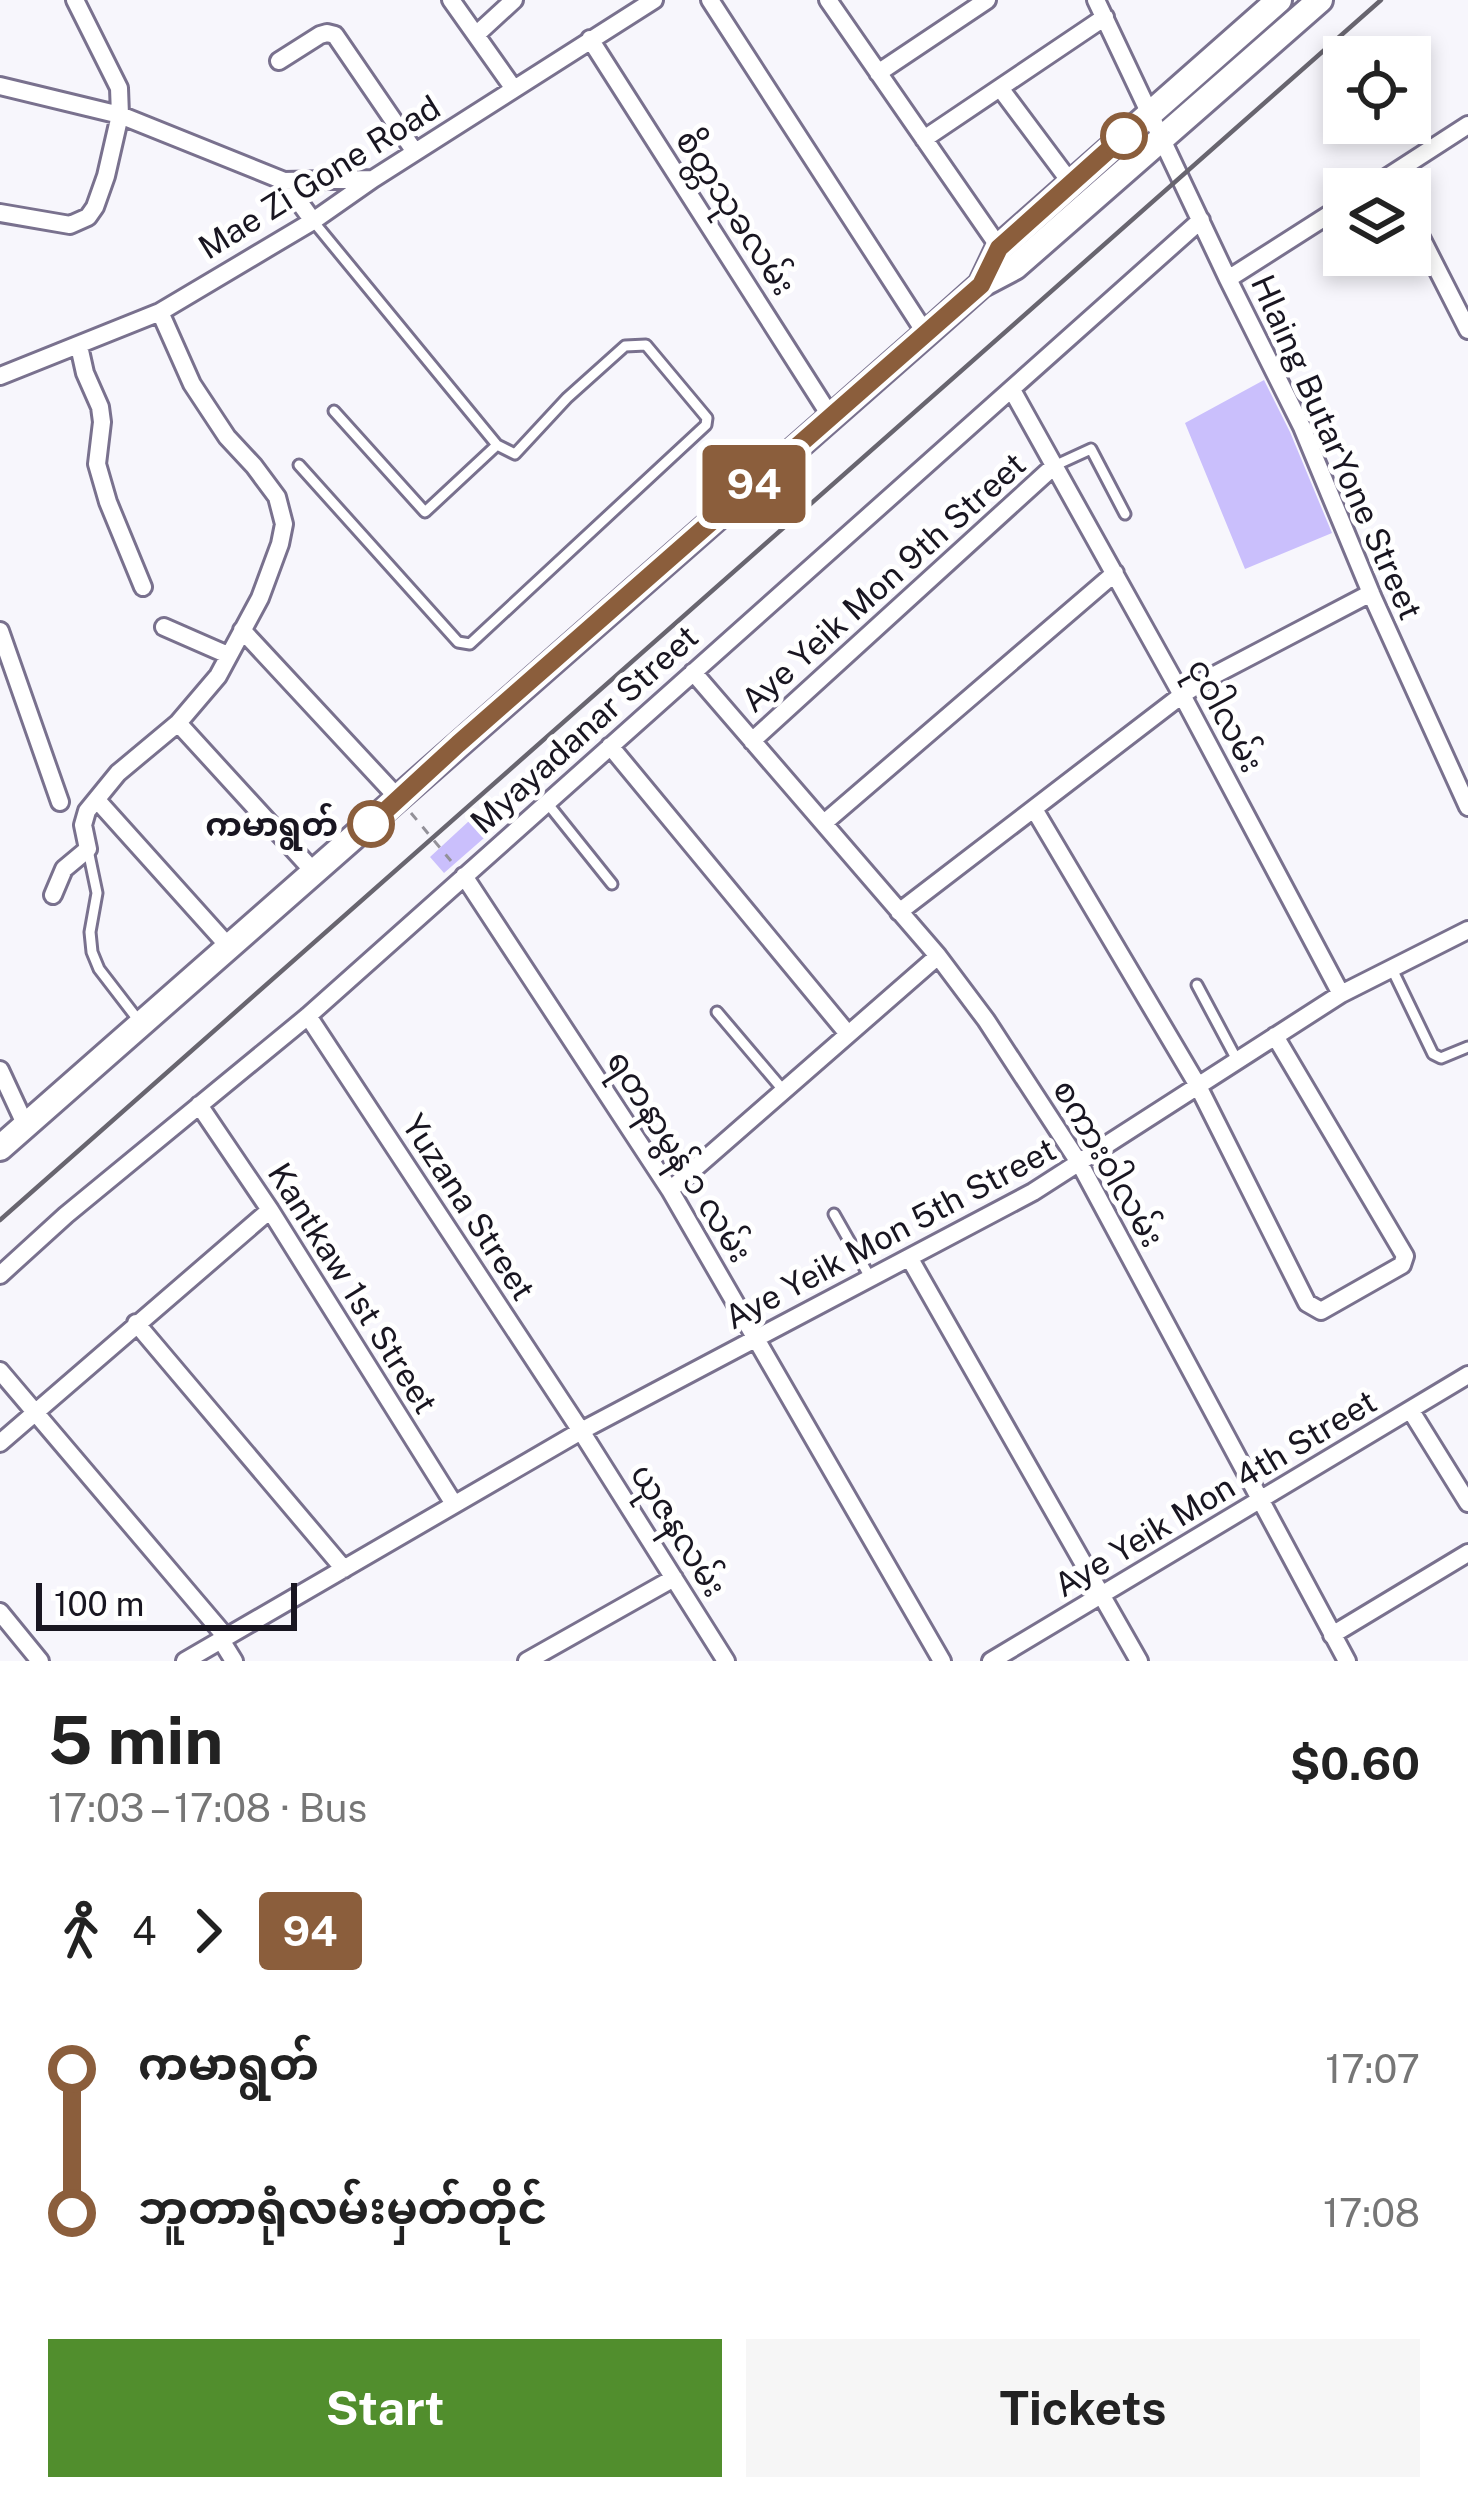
<!DOCTYPE html>
<meta charset="utf-8">
<style>
:root{--surface:#fff;--page:#f6f6f6;--text:#222;--muted:#767676;--accent:#518e2d}
body{margin:0;font-family:"Public Sans","Noto Sans Myanmar",sans-serif;background:var(--page);color:var(--text);height:100vh;display:flex;flex-direction:column;font-size:45px;white-space:nowrap}
*{box-sizing:border-box;margin:0}
p{font-size:39px;color:var(--muted)}
.icon{flex:none;width:66px;height:66px;fill:none;stroke:currentColor;stroke-width:2;stroke-linecap:round;stroke-linejoin:round}
.map{position:relative;height:1661px;overflow:hidden}
.details{display:flex;flex-direction:column;background:var(--surface);flex:1}
.details>*{flex:none}
.badge{padding:0 24px;border-radius:9px;font-size:42px;line-height:78px}
.buttons{position:absolute;left:1323px;top:36px;display:grid;gap:24px}
.buttons a{display:grid;place-items:center;width:108px;height:108px;border-radius:0px;background:var(--surface);box-shadow:0 6px 18px #0003;font-size:60px}
.scale{position:absolute;left:36px;bottom:30px;width:261px;box-sizing:border-box;padding-left:12px;border:6px solid #191621;border-top:0;font-size:33px;line-height:42px;white-space:nowrap;color:#191621;-webkit-text-stroke:9px #fff;paint-order:stroke}
.map>.badge{position:absolute;translate:-50% -50%;box-shadow:0 0 0 6px #fff}
.legs{display:flex;align-items:center;gap:18px;height:132px;padding:0 48px;font-size:39px}
.legs p{margin-inline-start:auto}
.summary{display:flex;align-items:center;justify-content:space-between;height:204px;padding:0 48px}
h1{font-size:66px;font-weight:700;line-height:90px}
.button{display:flex;gap:24px;margin-top:auto;padding:24px 48px}
.button a{flex:1;height:138px;border-radius:0px;background:var(--accent);color:#fff;font-size:48px;font-weight:700;line-height:138px;text-align:center}
.button a+a{background:var(--page);color:var(--text)}
ul{padding:0 48px;list-style:none}
li{display:flex;align-items:center;gap:42px;height:144px;font-size:45px}
li i{display:grid;place-items:center;width:18px;height:100%;margin:0 15px;background:currentColor}
li i::after{content:'';width:30px;height:30px;margin:-15px;border:9px solid;border-radius:50%;background:var(--surface)}
li p{margin-inline-start:auto}
li:first-child i{background:linear-gradient(#0000 50%,currentColor 0)}
li:last-child i{background:linear-gradient(currentColor 50%,#0000 0)}
.map>svg:first-child{display:block}
</style>
<div class="map">
<svg width="1468" height="1661" viewBox="0 0 1468 1661">
<rect width="100%" height="100%" fill="#f7f6fc"/>
<path fill="#cabffc" d="M1264 380 1290 432 1332 533 1245 569 1185 423Z
M469 821 484 838 444 873 430 857Z"/>
<g fill="none" stroke-linecap="round" stroke-linejoin="round">
<defs>
<path id="service" d="M334 411 425 512 497 445
M299 465 458 642 470 644 706 425 707 418 646 345 625 346 567 398 515 454 497 445 313 221
M1054 466 1091 449 1125 514
M548 804 612 884
M88 850 97 893 90 932 92 952 99 969 139 1021
M1392 969 1433 1054 1441 1058 1468 1047
M1197 985 1237 1060
M717 1012 784 1091
M834 1214 871 1279"/>
<path id="minor" d="M451 0 514 89
M710 0 926 334
M828 0 999 247
M1096 0 1228 279 1302 427 1373 598 1468 807
M477 34 514 0
M590 39 831 417
M279 61 320 35 327 33 335 35 415 152
M878 73 987 0
M0 86 120 115 284 181 372 179
M1000 88 1071 183
M924 139 1105 17
M284 181 313 221
M1369 189 1468 125
M0 213 70 225 88 217 95 207 106 176 120 115 119 88 75 0
M1410 216 1468 330
M1228 279 1344 205
M79 346 85 373 100 407 102 422 97 464 108 502 143 587
M0 376 160 312 313 221 373 179 654 0
M1012 390 1182 695 1341 994
M164 627 228 655
M242 630 399 799
M0 631 60 802
M693 672 938 956 986 1020 1080 1164 1347 1661
M178 723 316 874
M752 741 1054 466
M610 746 848 1034
M97 800 230 948
M1034 809 1197 1084 1307 1303 1321 1311 1402 1265 1405 1256 1275 1036
M824 823 1115 573
M464 876 670 1190 942 1661
M53 895 64 869 88 849 83 825 87 811 118 773 178 723 218 676 260 598 280 544 284 524 277 497 254 466 227 437 192 384 160 312
M899 912 1182 695 1203 681 1371 593
M308 1016 581 1431 726 1661
M0 1070 26 1126
M199 1105 270 1210 454 1504
M670 1190 938 956
M910 1259 1139 1661
M0 1275 66 1215 308 1016 1201 220
M136 1323 344 1569
M0 1371 226 1637
M1411 1411 1468 1503
M0 1443 270 1210
M0 1612 40 1661
M1332 1635 1468 1553
M221 1640 234 1661
M185 1661 581 1431 1033 1192 1341 994 1468 930
M527 1661 674 1578
M991 1661 1468 1375"/>
<path id="secondary" d="M981 285 1015 267 1320 0
M0 1148 926 334 981 285 999 247 1279 0"/>
</defs>
<use href="#service" stroke="#79718e" stroke-width="15"/>
<use href="#minor" stroke="#79718e" stroke-width="22"/>
<use href="#secondary" stroke="#79718e" stroke-width="30"/>
<path stroke="#939199" stroke-width="3" stroke-dasharray="9 9" stroke-linecap="butt" d="M411 813 451 861"/>
<use href="#service" stroke="#fff" stroke-width="9"/>
<use href="#minor" stroke="#fff" stroke-width="16"/>
<use href="#secondary" stroke="#fff" stroke-width="24"/>
<path stroke="#68656f" stroke-width="4.5" d="M0 1220 1381 0"/>
</g>
<g fill="none" stroke-linecap="round" stroke-linejoin="round">
<defs>
<path id="line-1" d="M371 824 458 744 981 285 999 248 1124 136"/>
</defs>
<use href="#line-1" stroke="#fff" stroke-width="27"/>
<use href="#line-1" stroke="#8b5e3c" stroke-width="18"/>
</g>
<g fill="#fff" stroke="#8b5e3c" stroke-width="6">
<circle cx="1124" cy="136" r="21"/>
<circle cx="371" cy="824" r="21"/>
</g>
<g text-anchor="middle" stroke-width="10" stroke-linejoin="round" paint-order="stroke">
<g font-size="33" fill="#191621" stroke="#fff">
<text transform="translate(319 177) rotate(-32)" y="12">Mae Zi Gone Road</text>
<text transform="translate(736 212) rotate(57)" y="12">စိတ္တသုခလမ်း</text>
<text transform="translate(1337 447) rotate(66)" y="12">Hlaing ButarYone Street</text>
<text transform="translate(883 582) rotate(-42)" y="12">Aye Yeik Mon 9th Street</text>
<text transform="translate(1226 715) rotate(62)" y="12">ငုဝါလမ်း</text>
<text transform="translate(584 729) rotate(-42)" y="12">Myayadanar Street</text>
<text transform="translate(680 1156) rotate(58)" y="12">ရတနာမွန် ၁ လမ်း</text>
<text transform="translate(1109 1163) rotate(60)" y="12">စကား၀ါလမ်း</text>
<text transform="translate(469 1207) rotate(57)" y="12">Yuzana Street</text>
<text transform="translate(890 1233) rotate(-28)" y="12">Aye Yeik Mon 5th Street</text>
<text transform="translate(353 1288) rotate(58)" y="12">Kantkaw 1st Street</text>
<text transform="translate(1215 1493) rotate(-31)" y="12">Aye Yeik Mon 4th Street</text>
<text transform="translate(679 1530) rotate(58)" y="12">ယုဇနလမ်း</text>
</g>
<g font-size="33" font-weight="bold" fill="#191621" stroke="#fff" text-anchor="end">
<text x="338" y="836">ကမာရွတ်</text>
</g>
</g>
</svg>
<div class="buttons">
<a><svg class="icon" aria-label="locate" viewBox="0 0 24 24"><circle cx="12" cy="12" r="6"/><path d="M12 2v4M12 18v4M2 12h4M18 12h4"/></svg></a>
<a><svg class="icon" aria-label="layers" viewBox="0 0 24 24"><path d="M12 4l9 5-9 5-9-5zM3 14l9 5 9-5"/></svg></a>
</div>
<div class="scale">100 m</div>
<b class="badge" style="left:754px;top:484px;background:#8b5e3c;color:#fff">94</b>
</div>
<section class="details">
<div class="summary"><div><h1>5 min</h1><p>17:03 – 17:08 · Bus</p></div><b>$0.60</b></div>
<div class="legs"><svg class="icon" aria-label="walk" viewBox="0 0 24 24"><circle cx="13" cy="4" r="2"/><path d="M13 8l-2 6 4 7M11 14l-3 7M7 12l3-4h3l4 4"/></svg>4<svg class="icon" aria-label="forward" viewBox="0 0 24 24"><path d="M9 5l7 7-7 7"/></svg><b class="badge" style="background:#8b5e3c;color:#fff">94</b></div>
<ul>
<li><i style="color:#8b5e3c"></i><b>ကမာရွတ်</b><p>17:07</p></li>
<li><i style="color:#8b5e3c"></i><b>ဘူတာရုံလမ်းမှတ်တိုင်</b><p>17:08</p></li>
</ul>
<div class="button"><a>Start</a><a>Tickets</a></div>
</section>
